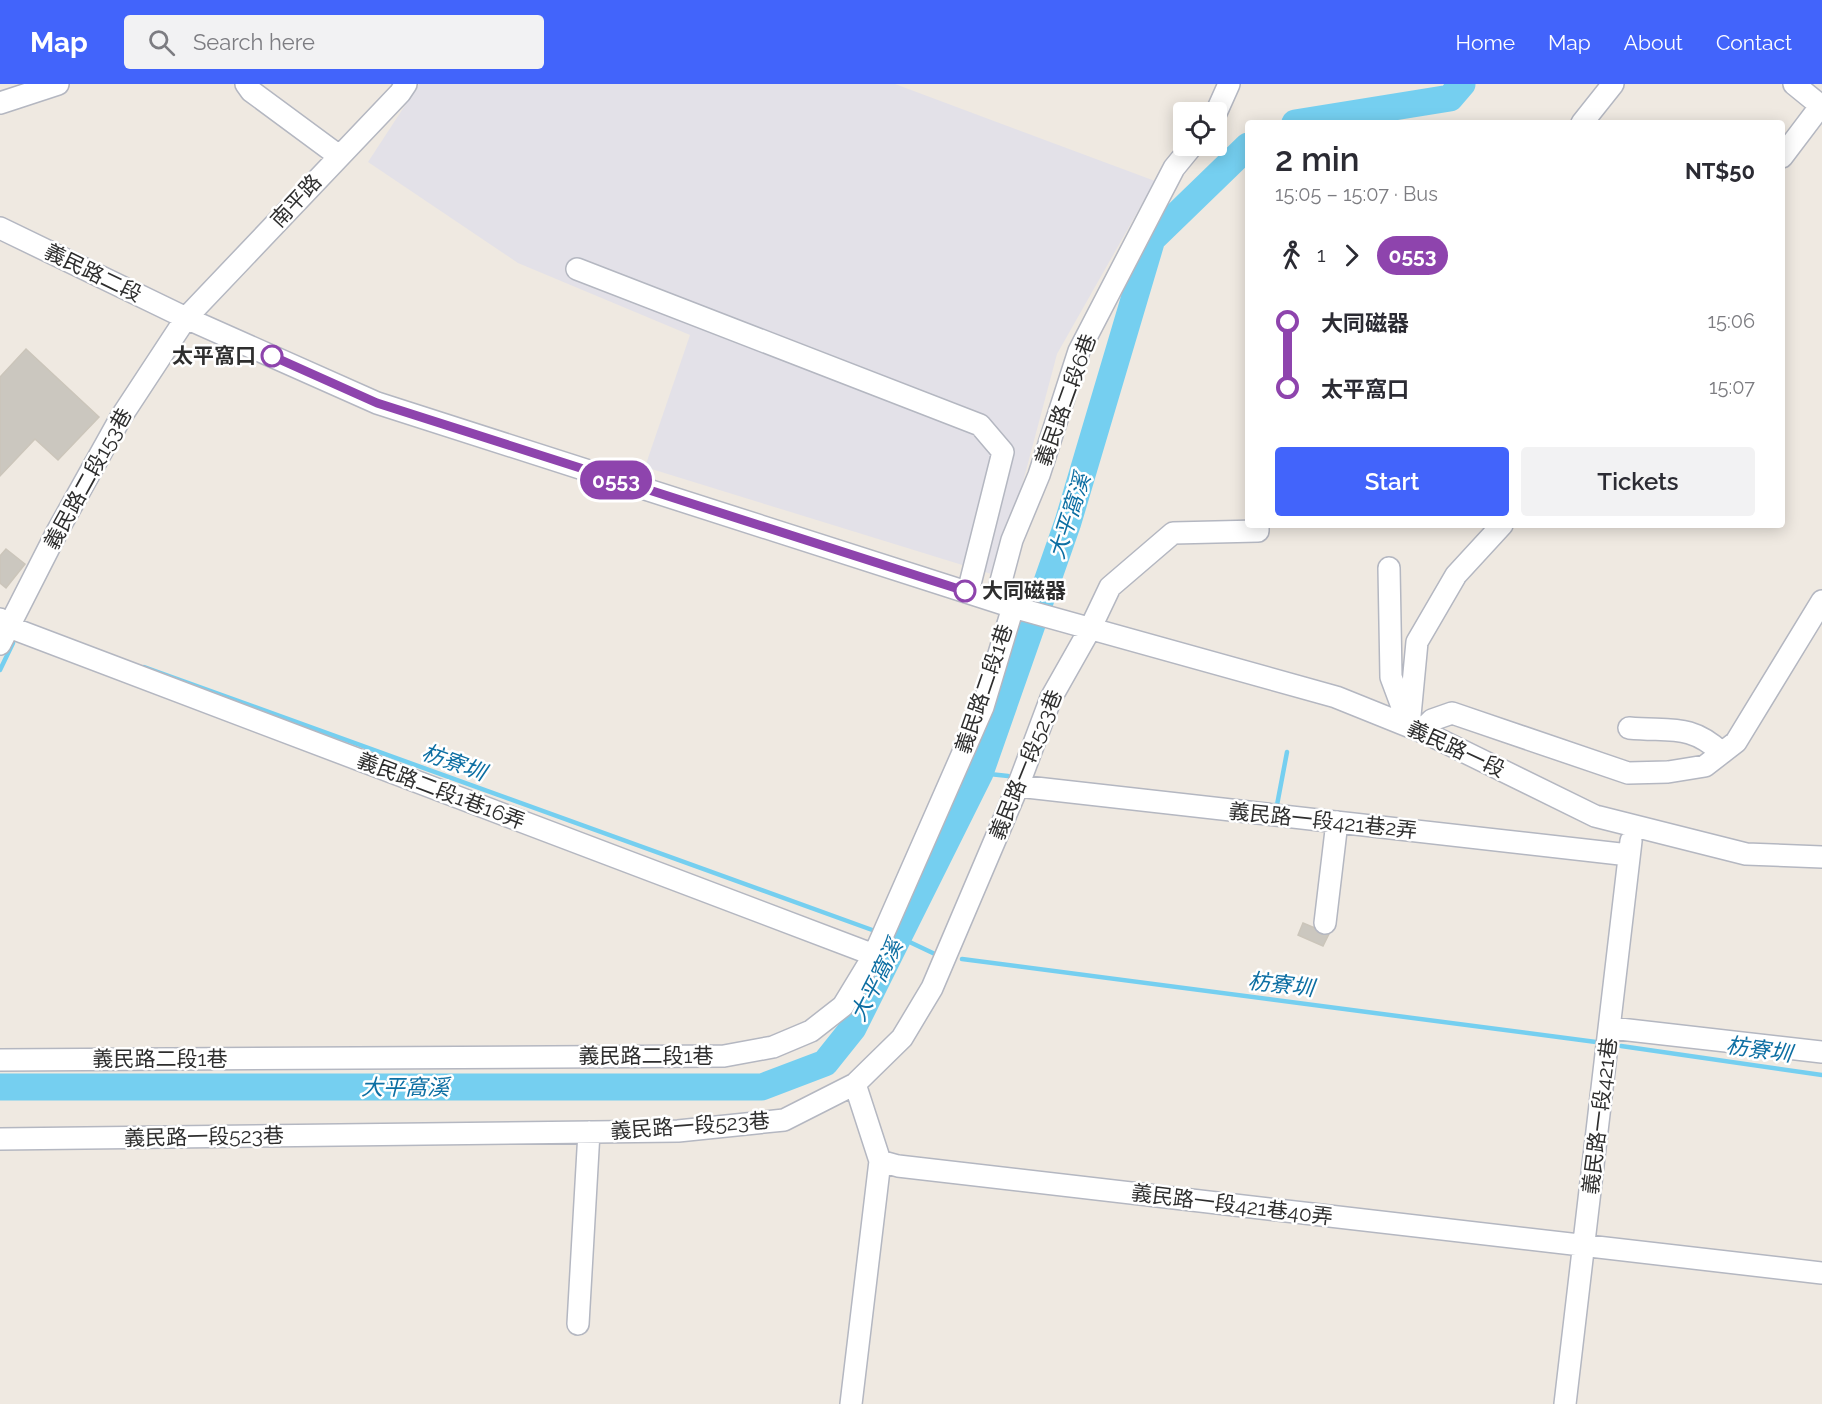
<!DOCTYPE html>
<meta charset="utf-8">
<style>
:root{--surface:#fff;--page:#f2f2f3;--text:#2b2b33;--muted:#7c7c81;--accent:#4264fb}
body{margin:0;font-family:Raleway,"Noto Sans TC",sans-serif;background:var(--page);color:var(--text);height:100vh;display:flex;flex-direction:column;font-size:22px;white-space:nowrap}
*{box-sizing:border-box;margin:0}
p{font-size:20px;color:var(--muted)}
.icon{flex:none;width:33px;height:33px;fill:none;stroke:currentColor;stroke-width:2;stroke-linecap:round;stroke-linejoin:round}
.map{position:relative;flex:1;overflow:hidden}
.details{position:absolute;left:1245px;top:36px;width:540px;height:408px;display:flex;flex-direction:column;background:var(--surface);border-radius:6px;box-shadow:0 3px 15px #0003}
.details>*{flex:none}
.badge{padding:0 12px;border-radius:20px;font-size:21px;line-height:39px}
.controls{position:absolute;left:1173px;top:18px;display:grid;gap:12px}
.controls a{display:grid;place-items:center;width:54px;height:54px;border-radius:6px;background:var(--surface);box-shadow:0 3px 15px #0003;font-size:30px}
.map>.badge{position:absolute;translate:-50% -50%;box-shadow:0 0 0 3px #fff}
.legs{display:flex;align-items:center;gap:9px;height:66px;padding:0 30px;font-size:20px}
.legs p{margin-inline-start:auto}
.head{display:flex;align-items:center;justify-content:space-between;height:102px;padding:0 30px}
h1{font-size:33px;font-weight:600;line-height:45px}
.action{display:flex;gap:12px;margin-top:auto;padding:12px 30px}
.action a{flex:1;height:69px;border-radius:6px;background:var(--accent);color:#fff;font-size:24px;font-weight:600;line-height:69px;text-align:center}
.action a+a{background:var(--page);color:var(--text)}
ul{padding:0 30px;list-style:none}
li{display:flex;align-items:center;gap:21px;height:66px;font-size:22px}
li i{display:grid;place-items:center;width:9px;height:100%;margin:0 8px;background:currentColor}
li i::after{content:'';width:15px;height:15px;margin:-8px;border:4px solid;border-radius:50%;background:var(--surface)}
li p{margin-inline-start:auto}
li:first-child i{background:linear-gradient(#0000 50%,currentColor 0)}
li:last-child i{background:linear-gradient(currentColor 50%,#0000 0)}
header{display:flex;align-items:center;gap:36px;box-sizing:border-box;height:84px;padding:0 30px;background:var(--accent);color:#fff}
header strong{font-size:28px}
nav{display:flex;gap:33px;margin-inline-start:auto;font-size:21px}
.search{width:420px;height:54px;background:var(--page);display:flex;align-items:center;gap:15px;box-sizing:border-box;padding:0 21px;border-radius:6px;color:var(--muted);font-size:22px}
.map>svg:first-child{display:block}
</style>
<header>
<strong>Map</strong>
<div class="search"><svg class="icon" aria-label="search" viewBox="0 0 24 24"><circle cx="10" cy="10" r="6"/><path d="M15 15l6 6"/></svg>Search here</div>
<nav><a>Home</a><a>Map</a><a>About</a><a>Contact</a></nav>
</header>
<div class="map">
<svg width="1822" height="1320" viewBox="0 0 1822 1320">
<rect width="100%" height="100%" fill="#efe9e1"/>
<path fill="#e3e1e8" d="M419 0H895L1155 97 1057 270 998 492 645 383 690 251 518 179 368 78Z"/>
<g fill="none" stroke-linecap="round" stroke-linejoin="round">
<path stroke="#75cff0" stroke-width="4.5" d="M144 583 875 847
M0 586 13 559
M980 689 1008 692
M1274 721H1277L1287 668
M899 853 937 871
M962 875 1596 958
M1621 962 1822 991"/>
<path stroke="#75cff0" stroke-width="27" d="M1295 39 1450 14 1462 0
M0 1003H762L825 979 853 944 980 689 1068 438 1152 155 1248 62"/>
</g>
<path fill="#cbc7bf" stroke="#cbc5ba" stroke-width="1.5" d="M26 265 99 333 58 376 35 355 0 392V293Z
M6 465 25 480 6 504 0 499V472Z
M1303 839 1329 850 1323 862 1298 851Z"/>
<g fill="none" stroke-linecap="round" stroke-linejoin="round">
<defs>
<path id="minor" d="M246 0 251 7 339 72
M1794 0 1821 22
M0 19 58 0
M1216 29 1229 0
M1582 39 1613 0
M1782 73 1822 20
M0 144 186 234 377 319 1013 523 1336 613 1428 650 1595 732 1746 770 1822 773
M577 185 980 341 1003 368 968 508
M1389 484 1391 593 1407 636
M996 516 1012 456 1039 391 1079 267 1174 84 1192 62
M0 535 9 543 874 871
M0 560 58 446 121 333 186 234 400 9 406 0
M1409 642 1417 558 1456 491 1502 441
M1629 644C1670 648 1690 639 1722 669
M1421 647 1432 636 1452 629 1628 689 1668 688 1705 682 1736 658 1822 517
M1018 702 1629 771
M1325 839 1337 738
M1611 944 1822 968
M0 976 724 972 773 963 811 947 843 922 874 871 983 623 1013 523
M0 1055 678 1047 784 1036 855 1000 902 954 932 904 1018 702 1051 614 1090 545 1110 503 1173 449 1258 447V441
M880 1077 898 1082 1822 1189
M578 1240 589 1048
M851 1320 880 1077 855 1000
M1565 1320 1631 757"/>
</defs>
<use href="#minor" stroke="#b4b7c1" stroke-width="24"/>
<use href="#minor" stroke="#fff" stroke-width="21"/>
</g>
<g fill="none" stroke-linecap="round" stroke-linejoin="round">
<defs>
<path id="line-1" d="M272 272 377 319 965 507"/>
</defs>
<use href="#line-1" stroke="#fff" stroke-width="14"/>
<use href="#line-1" stroke="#8e44ad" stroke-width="9"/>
</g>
<g fill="#fff" stroke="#8e44ad" stroke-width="3">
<circle cx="272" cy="272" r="10"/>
<circle cx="965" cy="507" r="10"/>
</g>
<g text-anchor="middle" stroke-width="5" stroke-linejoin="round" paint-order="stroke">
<g font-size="21" fill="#2e2e2e" stroke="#fff">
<text transform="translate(296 117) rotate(-47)" y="7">南平路</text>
<text transform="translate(93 189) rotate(26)" y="7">義民路二段</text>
<text transform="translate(1066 316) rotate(-70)" y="7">義民路二段6巷</text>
<text transform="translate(88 395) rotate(-61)" y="7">義民路二段153巷</text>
<text transform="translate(984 605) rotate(-71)" y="7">義民路二段1巷</text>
<text transform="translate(1456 665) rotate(25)" y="7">義民路一段</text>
<text transform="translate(1026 681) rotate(-68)" y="7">義民路一段523巷</text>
<text transform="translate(441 707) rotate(21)" y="7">義民路二段1巷16弄</text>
<text transform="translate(1323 737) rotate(6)" y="7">義民路一段421巷2弄</text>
<text x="646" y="979">義民路二段1巷</text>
<text x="160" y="982">義民路二段1巷</text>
<text transform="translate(1600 1032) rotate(-83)" y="7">義民路一段421巷</text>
<text transform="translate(690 1042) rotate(-4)" y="7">義民路一段523巷</text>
<text transform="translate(204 1053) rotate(-1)" y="7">義民路一段523巷</text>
<text transform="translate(1232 1121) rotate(7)" y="7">義民路一段421巷40弄</text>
</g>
<g font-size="21" font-weight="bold" fill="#2e2e2e" stroke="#fff" text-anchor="end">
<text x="256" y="279">太平窩口</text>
<text x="982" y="514" text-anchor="start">大同磁器</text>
</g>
<g font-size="22" font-style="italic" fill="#0d6fa3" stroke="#fff">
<text transform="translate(1069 432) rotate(-72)" y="8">大平窩溪</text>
<text transform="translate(454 678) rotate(20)" y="8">枋寮圳</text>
<text transform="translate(876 896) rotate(-63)" y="8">大平窩溪</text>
<text transform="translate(1281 900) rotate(7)" y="8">枋寮圳</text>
<text transform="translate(1759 965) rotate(8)" y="8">枋寮圳</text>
<text x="405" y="1011">大平窩溪</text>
</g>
</g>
</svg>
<div class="controls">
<a><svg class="icon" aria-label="locate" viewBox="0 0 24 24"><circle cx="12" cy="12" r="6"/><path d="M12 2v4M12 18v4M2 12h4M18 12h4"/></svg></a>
</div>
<b class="badge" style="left:616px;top:396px;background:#8e44ad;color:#fff">0553</b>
<section class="details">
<div class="head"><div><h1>2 min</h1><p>15:05 – 15:07 · Bus</p></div><b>NT$50</b></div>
<div class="legs"><svg class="icon" aria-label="walk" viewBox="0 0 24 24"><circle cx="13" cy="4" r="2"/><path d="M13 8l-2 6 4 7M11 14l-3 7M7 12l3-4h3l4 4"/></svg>1<svg class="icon" aria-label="forward" viewBox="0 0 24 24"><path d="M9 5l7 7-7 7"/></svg><b class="badge" style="background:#8e44ad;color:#fff">0553</b></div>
<ul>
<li><i style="color:#8e44ad"></i><b>大同磁器</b><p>15:06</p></li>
<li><i style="color:#8e44ad"></i><b>太平窩口</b><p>15:07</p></li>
</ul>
<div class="action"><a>Start</a><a>Tickets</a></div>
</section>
</div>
